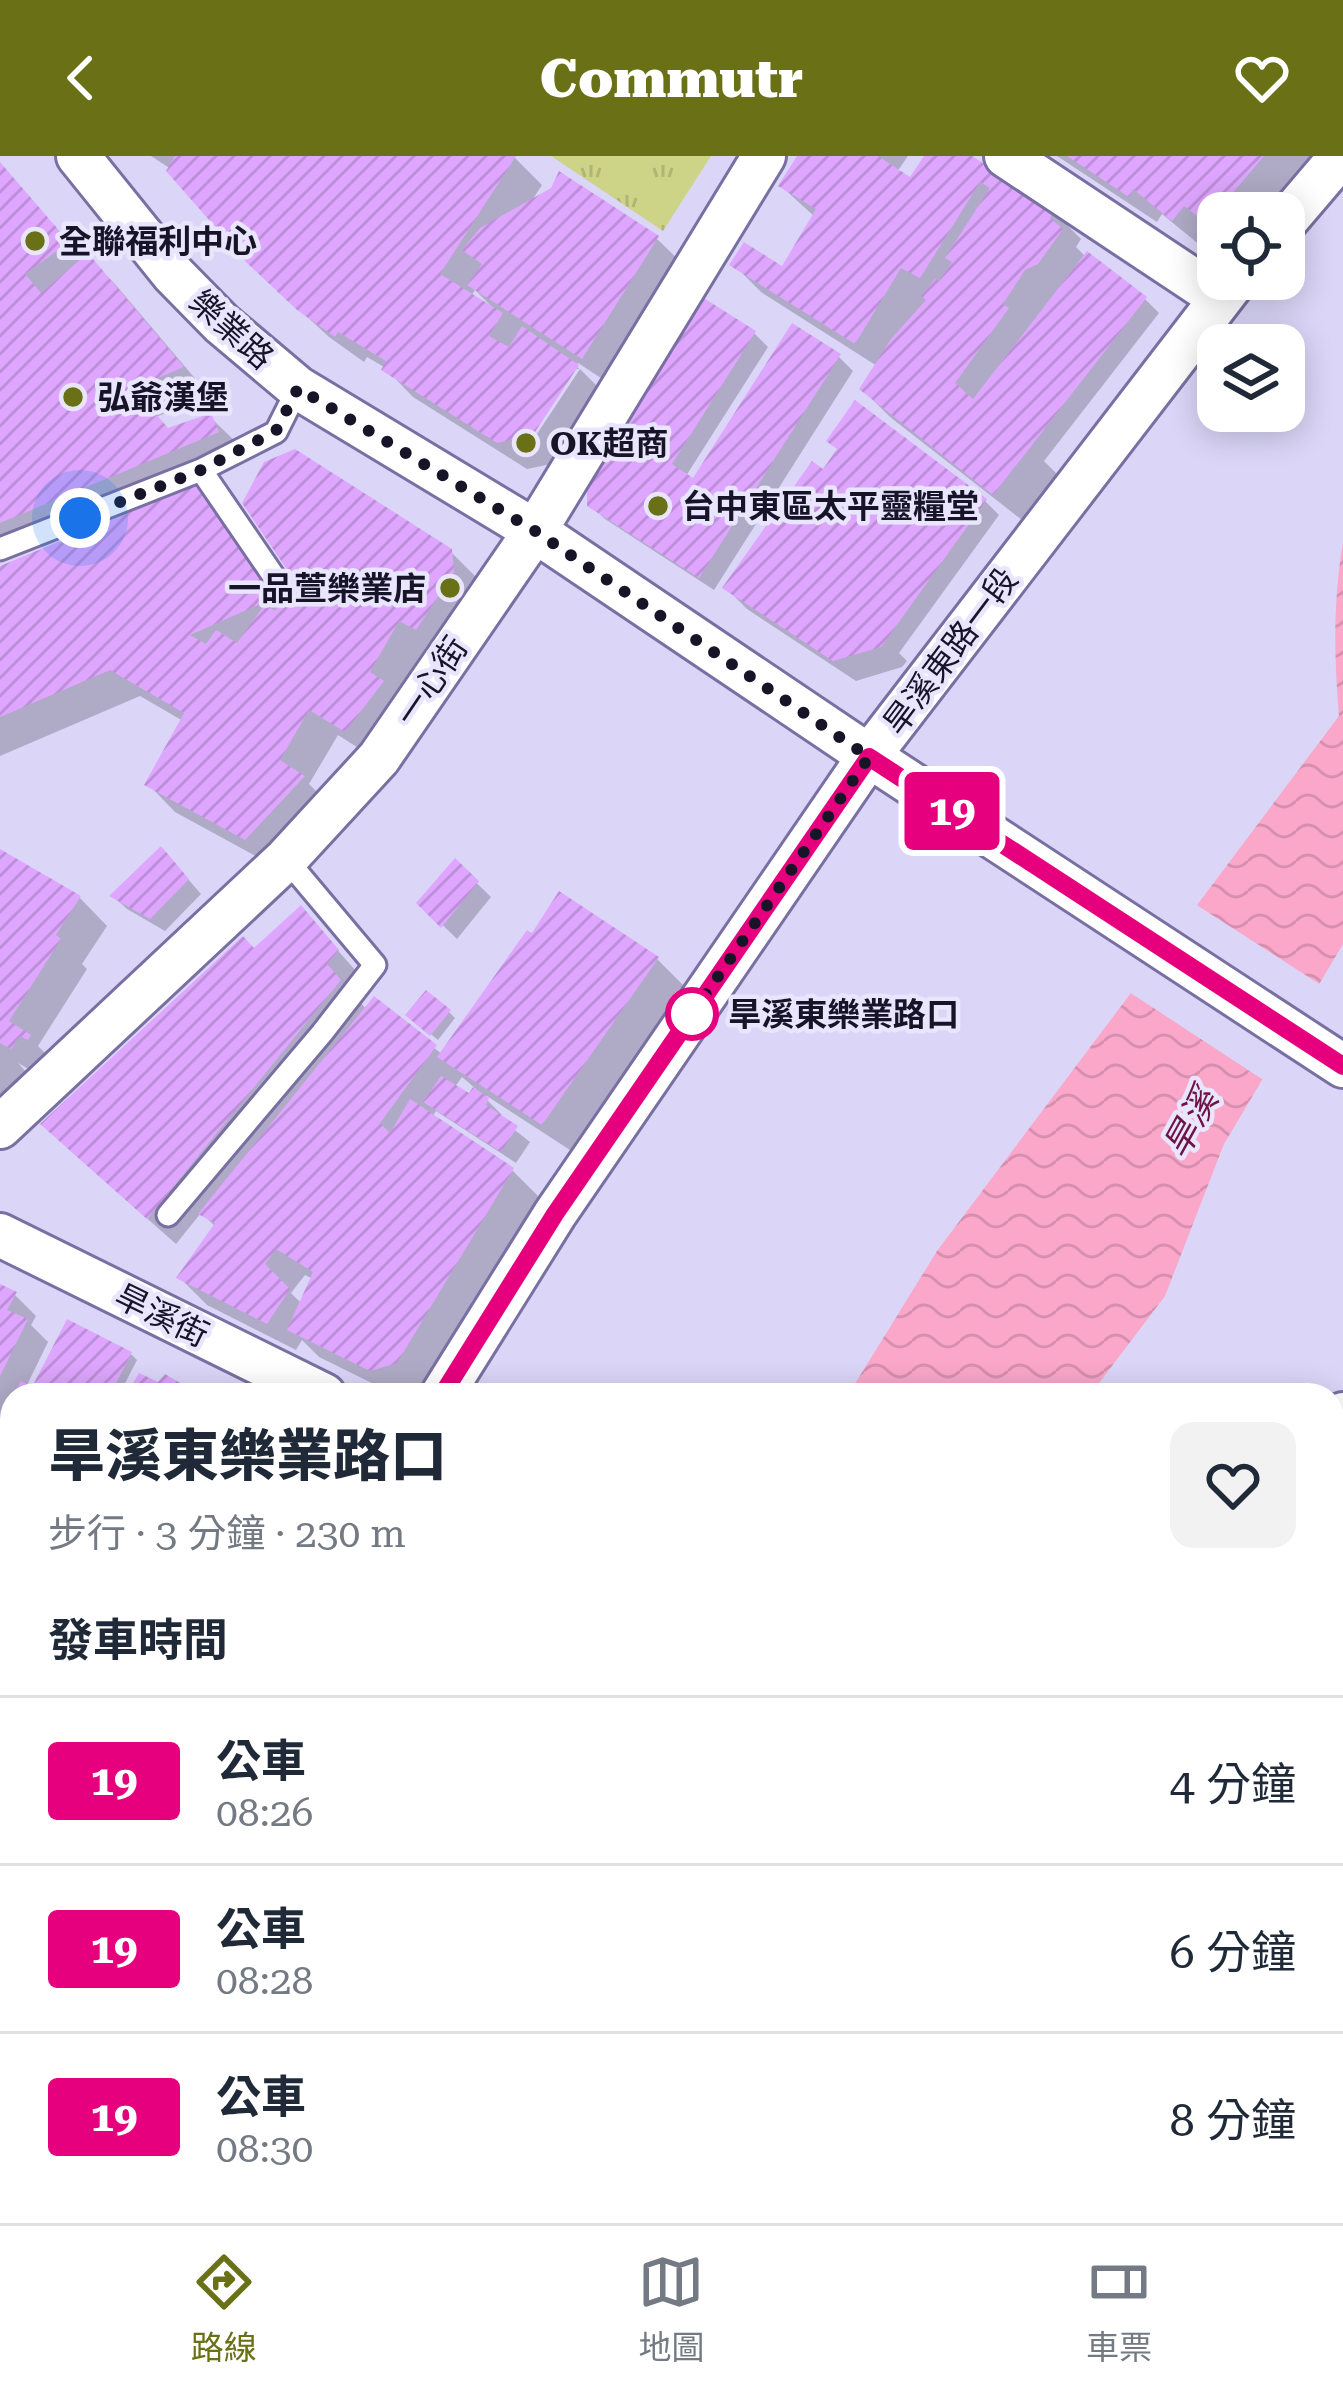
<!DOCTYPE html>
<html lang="zh-TW">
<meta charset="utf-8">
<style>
:root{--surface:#fff;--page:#f2f2f3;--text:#1f2937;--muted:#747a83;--line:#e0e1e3;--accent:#6a7015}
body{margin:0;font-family:"Roboto Serif","Noto Sans TC",serif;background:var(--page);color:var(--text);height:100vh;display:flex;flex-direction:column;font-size:45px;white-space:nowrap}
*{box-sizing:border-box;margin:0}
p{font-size:39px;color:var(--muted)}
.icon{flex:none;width:66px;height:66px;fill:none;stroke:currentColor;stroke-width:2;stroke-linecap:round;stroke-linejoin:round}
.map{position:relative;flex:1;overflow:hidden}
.side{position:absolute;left:0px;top:1227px;width:1344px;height:840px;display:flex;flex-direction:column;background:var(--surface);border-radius:36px 36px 0 0;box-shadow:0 6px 30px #0003}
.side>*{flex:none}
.badge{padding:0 24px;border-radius:9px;font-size:42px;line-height:78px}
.tools{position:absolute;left:1197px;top:36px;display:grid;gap:24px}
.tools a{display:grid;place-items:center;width:108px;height:108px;border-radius:24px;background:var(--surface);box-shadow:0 6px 30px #0003;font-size:60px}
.you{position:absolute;width:60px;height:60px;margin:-30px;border:9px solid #fff;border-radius:50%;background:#1a73e8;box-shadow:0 0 0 18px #1a73e833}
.map>.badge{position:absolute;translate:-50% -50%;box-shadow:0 0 0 6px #fff}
h2{padding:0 48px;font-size:45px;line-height:108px}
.round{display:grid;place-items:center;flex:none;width:126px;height:126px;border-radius:24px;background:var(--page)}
.head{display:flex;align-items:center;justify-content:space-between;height:204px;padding:0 48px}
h1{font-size:57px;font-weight:800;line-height:90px}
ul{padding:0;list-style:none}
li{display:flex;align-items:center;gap:36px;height:168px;padding:0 48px;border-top:3px solid var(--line)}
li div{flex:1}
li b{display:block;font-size:45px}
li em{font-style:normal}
li .badge{min-width:132px;font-weight:700;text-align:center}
header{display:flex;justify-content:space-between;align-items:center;height:156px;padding:0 48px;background:var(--accent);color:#fff;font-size:54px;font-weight:800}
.tabs{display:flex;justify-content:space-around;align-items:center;height:168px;border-top:3px solid var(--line);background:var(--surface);font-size:33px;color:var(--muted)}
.tabs a{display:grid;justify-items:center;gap:6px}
.tabs .active{color:var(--accent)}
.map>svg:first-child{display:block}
</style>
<header><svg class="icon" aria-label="back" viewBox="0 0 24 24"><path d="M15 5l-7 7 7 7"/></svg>Commutr<svg class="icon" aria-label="heart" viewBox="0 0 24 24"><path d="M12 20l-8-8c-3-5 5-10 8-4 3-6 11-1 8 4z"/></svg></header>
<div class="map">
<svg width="1343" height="2067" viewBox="0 0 1343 2067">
<defs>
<pattern id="grass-tufts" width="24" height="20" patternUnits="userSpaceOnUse" patternTransform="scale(3)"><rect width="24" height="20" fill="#cdd488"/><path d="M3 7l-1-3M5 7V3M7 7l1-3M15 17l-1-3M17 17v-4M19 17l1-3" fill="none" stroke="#afb575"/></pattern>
<pattern id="water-waves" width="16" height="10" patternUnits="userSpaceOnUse" patternTransform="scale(3)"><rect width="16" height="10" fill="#faa7ca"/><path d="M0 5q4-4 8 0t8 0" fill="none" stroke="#d68fae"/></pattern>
<pattern id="building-hatch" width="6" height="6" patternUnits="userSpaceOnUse" patternTransform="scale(3)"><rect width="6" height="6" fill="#dea6fe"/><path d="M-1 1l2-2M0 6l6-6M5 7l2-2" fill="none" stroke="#be8eda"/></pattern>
</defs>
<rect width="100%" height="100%" fill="#dbd6f8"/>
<path fill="url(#grass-tufts)" d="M551 0H711L663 75Z"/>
<path fill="url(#water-waves)" d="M1343 387V788L1224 988 1165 1140 1090 1239H848L937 1095 1339 560C1334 502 1333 444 1343 387Z
M232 2055H543L541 2067H223Z"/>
<path fill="#dbd6f8" d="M1192 746 1324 831 1268 927 1126 834Z"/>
<path fill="#0003" fill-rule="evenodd" d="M151 0H513L542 29 531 46 553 34 560 20 657 83 685 110 610 228 578 207 576 209 579 213H573L522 290 527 293 580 213 605 238 561 306 527 313 413 241 384 211 367 201 364 206 329 181 277 133 171 13ZM475 134 492 151 471 140Z
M801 0H908L897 16 911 25 928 0H966L1053 55 1081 83 1076 91 1086 101 1145 143 1159 157 1044 305 1058 319 1022 364 890 261 862 233 877 210 761 136 733 108 783 114 815 61 781 30Z
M1057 0H1314L1266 57H1218V79L1213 75 1201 90 1162 58 1157 66Z
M0 9 84 104 88 101 115 128 209 239 156 261 169 274 210 261 238 288 244 304 0 406Z
M793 171 839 201 853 215 714 434 605 363 590 349 754 177 768 191 686 320 694 326Z
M824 317 985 345 999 359 899 497 907 505 902 511 856 525 747 453 726 432Z
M195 333 223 361 285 444 310 448 315 442 301 428 450 395 479 424 445 500 427 490 398 543 374 602 338 579 309 628 331 650 274 710 175 656 148 628 183 565 140 540 0 600V413Z
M0 697 80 742 107 770 82 808 87 813 38 890 57 909 39 919 18 907 38 929 0 965Z
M455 706 491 741 457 783 420 747Z
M175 708 201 738 165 775 127 753 113 740Z
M301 753 364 824 353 838 367 854 375 844 443 899 657 803 685 831 570 994 487 940 485 942 502 959 500 962 530 986 516 1007 436 955 432 961 512 1014 540 1042 425 1234 407 1239H396L319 1201 302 1184 296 1194 207 1149 180 1122 216 1071 201 1057 176 1088 72 996 255 796ZM462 921 476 933 470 941 454 932ZM305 1119 313 1123 302 1148 291 1137Z
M449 856 455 862 438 884 415 865Z
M0 1131 15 1139 36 1160 31 1169 48 1186 26 1231 34 1235 131 1198 137 1204 119 1239H12V1277L5 1274 0 1278Z
M12 1314V1417L0 1411V1315Z
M0 1455 12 1466V1595L0 1588Z
M0 1607 12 1614V1854L0 1876Z"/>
<path fill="url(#building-hatch)" d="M175 0H516L440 118 503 157 489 180 509 191 522 170 579 209 533 279 497 287 381 214 386 205 338 176 335 181 297 154 246 106 166 15Z
M797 0H878L910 21 924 0H972L1055 53 1050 62 1063 73 1038 108 1025 114 1003 148 1009 152 955 227 973 243 1087 95 1147 141 993 339 859 233 891 183 926 144 921 140 935 123 939 125 952 106 945 102 990 32 980 26 920 122 901 112 855 188 729 109 744 86 782 110 816 53 778 30Z
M1067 0H1264L1207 67 1184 50 1172 65 1133 33 1129 41Z
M0 6 69 86 25 118 41 137 88 97 184 211 129 234 144 255 150 251 168 272 211 257 219 276 0 367Z
M559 15 659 80 582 203 467 129 482 108 462 94 480 72 551 32Z
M699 139 756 175 672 308 693 322 792 167 841 198 699 422 587 350V320Z
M855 244 987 343 881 491 833 505 722 432 812 305 823 313 837 293 826 285Z
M295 293 452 393 454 416 416 474 399 465 370 516 384 525 345 576 309 554 280 604 305 620 245 684 144 629 184 557 110 514 0 561V410L196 329 278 440 190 479 206 488 216 474 237 487 265 448 275 455 289 432 310 444 314 439 298 430 242 347 264 306Z
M161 690 189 723 150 763 109 740Z
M0 693 81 740 56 779 61 783 9 865 31 879 28 884 20 880 11 893 0 887Z
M455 702 479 725 441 772 416 747Z
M559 735 659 801 542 969 437 901 527 774 532 777Z
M301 749 339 794 327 808 341 824 147 1063 40 968 243 780 254 792Z
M426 834 451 854 430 880 405 859Z
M374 840 437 889 380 967 390 977 410 943 514 1012 397 1207 370 1215 287 1174 313 1116 276 1093 265 1108 290 1133 267 1168 176 1122 215 1067 198 1058Z
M441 920 469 937 473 931 489 942 486 949 518 970 501 996 423 946Z
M0 1128 17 1136 7 1154 28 1163 0 1220Z
M67 1163 132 1196 110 1239H13L21 1225 32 1231Z
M139 1217 158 1226 165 1218 201 1239H126Z
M12 1242V1277L0 1271V1264Z
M9 1309 12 1310V1408L0 1402V1312L6 1314Z
M12 1460V1592L0 1585V1483Z
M0 1603 12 1610V1786L8 1784 0 1798Z"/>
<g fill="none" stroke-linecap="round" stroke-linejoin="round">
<defs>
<path id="service" d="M201 314 279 428
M0 393 201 314 276 276 298 232
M168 1059 322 877 375 809 286 703
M1332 1716 1343 1700"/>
<path id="minor" d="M78 0 173 118 222 168 298 232 535 375 869 600 1343 910
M1006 0 1220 142
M1284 67 1341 0
M0 971 286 703 379 602 535 375 764 0
M0 1079 324 1239
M442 1239 555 1058 869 600 1236 123
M1332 1275 1343 1258
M1332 1828 1343 1837
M0 1996 12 1975
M844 2067 851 2055"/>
</defs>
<use href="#service" stroke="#796fa2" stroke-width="27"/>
<use href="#minor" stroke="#796fa2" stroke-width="48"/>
<use href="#service" stroke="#fff" stroke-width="21"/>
<use href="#minor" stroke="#fff" stroke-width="42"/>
</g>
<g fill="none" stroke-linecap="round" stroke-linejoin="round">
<defs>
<path id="line" d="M442 1239 555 1058 869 601 1343 910"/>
</defs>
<use href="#line" stroke="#fff" stroke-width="27"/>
<use href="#line" stroke="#e6007e" stroke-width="18"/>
<path stroke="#181428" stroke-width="12" stroke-dasharray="0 21.6" d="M80 362 201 314 276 275 298 232 535 375 869 601 686 867 692 858"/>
</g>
<g fill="#6a7015" stroke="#e8e5fc" stroke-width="4.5">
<circle cx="35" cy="85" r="12"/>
<circle cx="73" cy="241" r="12"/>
<circle cx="526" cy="287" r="12"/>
<circle cx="658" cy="350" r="12"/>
<circle cx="450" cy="432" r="12"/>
</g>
<circle fill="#fff" stroke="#e6007e" stroke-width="6" cx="692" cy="858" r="24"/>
<g text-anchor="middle" stroke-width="9" stroke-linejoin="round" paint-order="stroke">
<g font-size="33" font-weight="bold" fill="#181428" stroke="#e8e5fc" text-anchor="start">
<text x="59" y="97">全聯福利中心</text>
<text x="97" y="253">弘爺漢堡</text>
<text x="550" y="299">OK超商</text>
<text x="682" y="362">台中東區太平靈糧堂</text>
<text x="426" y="444" text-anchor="end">一品萱樂業店</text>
</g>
<g font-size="33" fill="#181428" stroke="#e8e5fc">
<text transform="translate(232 173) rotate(42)" y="12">樂業路</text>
<text transform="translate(950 495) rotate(-53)" y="12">旱溪東路一段</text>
<text transform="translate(431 525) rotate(-56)" y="12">一心街</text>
<text transform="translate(162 1159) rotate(26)" y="12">旱溪街</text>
</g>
<g font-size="33" font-weight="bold" fill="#181428" stroke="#e8e5fc" text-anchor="start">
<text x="728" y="870">旱溪東樂業路口</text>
</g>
<g font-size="36" font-style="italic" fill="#6e1444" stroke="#e8e5fc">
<text transform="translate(1190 967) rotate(-61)" y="13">旱溪</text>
</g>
</g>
</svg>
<div class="tools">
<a><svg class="icon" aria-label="locate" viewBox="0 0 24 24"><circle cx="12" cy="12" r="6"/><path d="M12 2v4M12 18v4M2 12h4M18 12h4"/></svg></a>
<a><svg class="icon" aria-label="layers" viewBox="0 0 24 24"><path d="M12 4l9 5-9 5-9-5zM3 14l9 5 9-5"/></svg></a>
</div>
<div class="you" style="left:80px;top:362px"></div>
<b class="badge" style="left:952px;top:655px;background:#e6007e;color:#fff">19</b>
<section class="side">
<div class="head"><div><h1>旱溪東樂業路口</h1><p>步行 · 3 分鐘 · 230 m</p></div><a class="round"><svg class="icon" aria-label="heart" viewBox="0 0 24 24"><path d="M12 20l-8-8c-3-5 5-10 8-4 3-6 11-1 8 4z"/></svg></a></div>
<h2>發車時間</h2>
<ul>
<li><span class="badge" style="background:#e6007e;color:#fff">19</span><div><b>公車</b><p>08:26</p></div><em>4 分鐘</em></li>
<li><span class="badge" style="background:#e6007e;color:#fff">19</span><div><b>公車</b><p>08:28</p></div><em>6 分鐘</em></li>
<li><span class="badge" style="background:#e6007e;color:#fff">19</span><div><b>公車</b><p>08:30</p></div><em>8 分鐘</em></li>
</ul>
</section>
</div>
<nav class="tabs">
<a class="active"><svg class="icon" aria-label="directions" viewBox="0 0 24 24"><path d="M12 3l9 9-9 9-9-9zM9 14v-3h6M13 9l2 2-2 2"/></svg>路線</a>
<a><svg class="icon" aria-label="map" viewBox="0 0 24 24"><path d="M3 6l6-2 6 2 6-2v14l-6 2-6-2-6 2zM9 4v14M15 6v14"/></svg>地圖</a>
<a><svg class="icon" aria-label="tickets" viewBox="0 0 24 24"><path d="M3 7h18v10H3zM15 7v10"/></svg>車票</a>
</nav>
